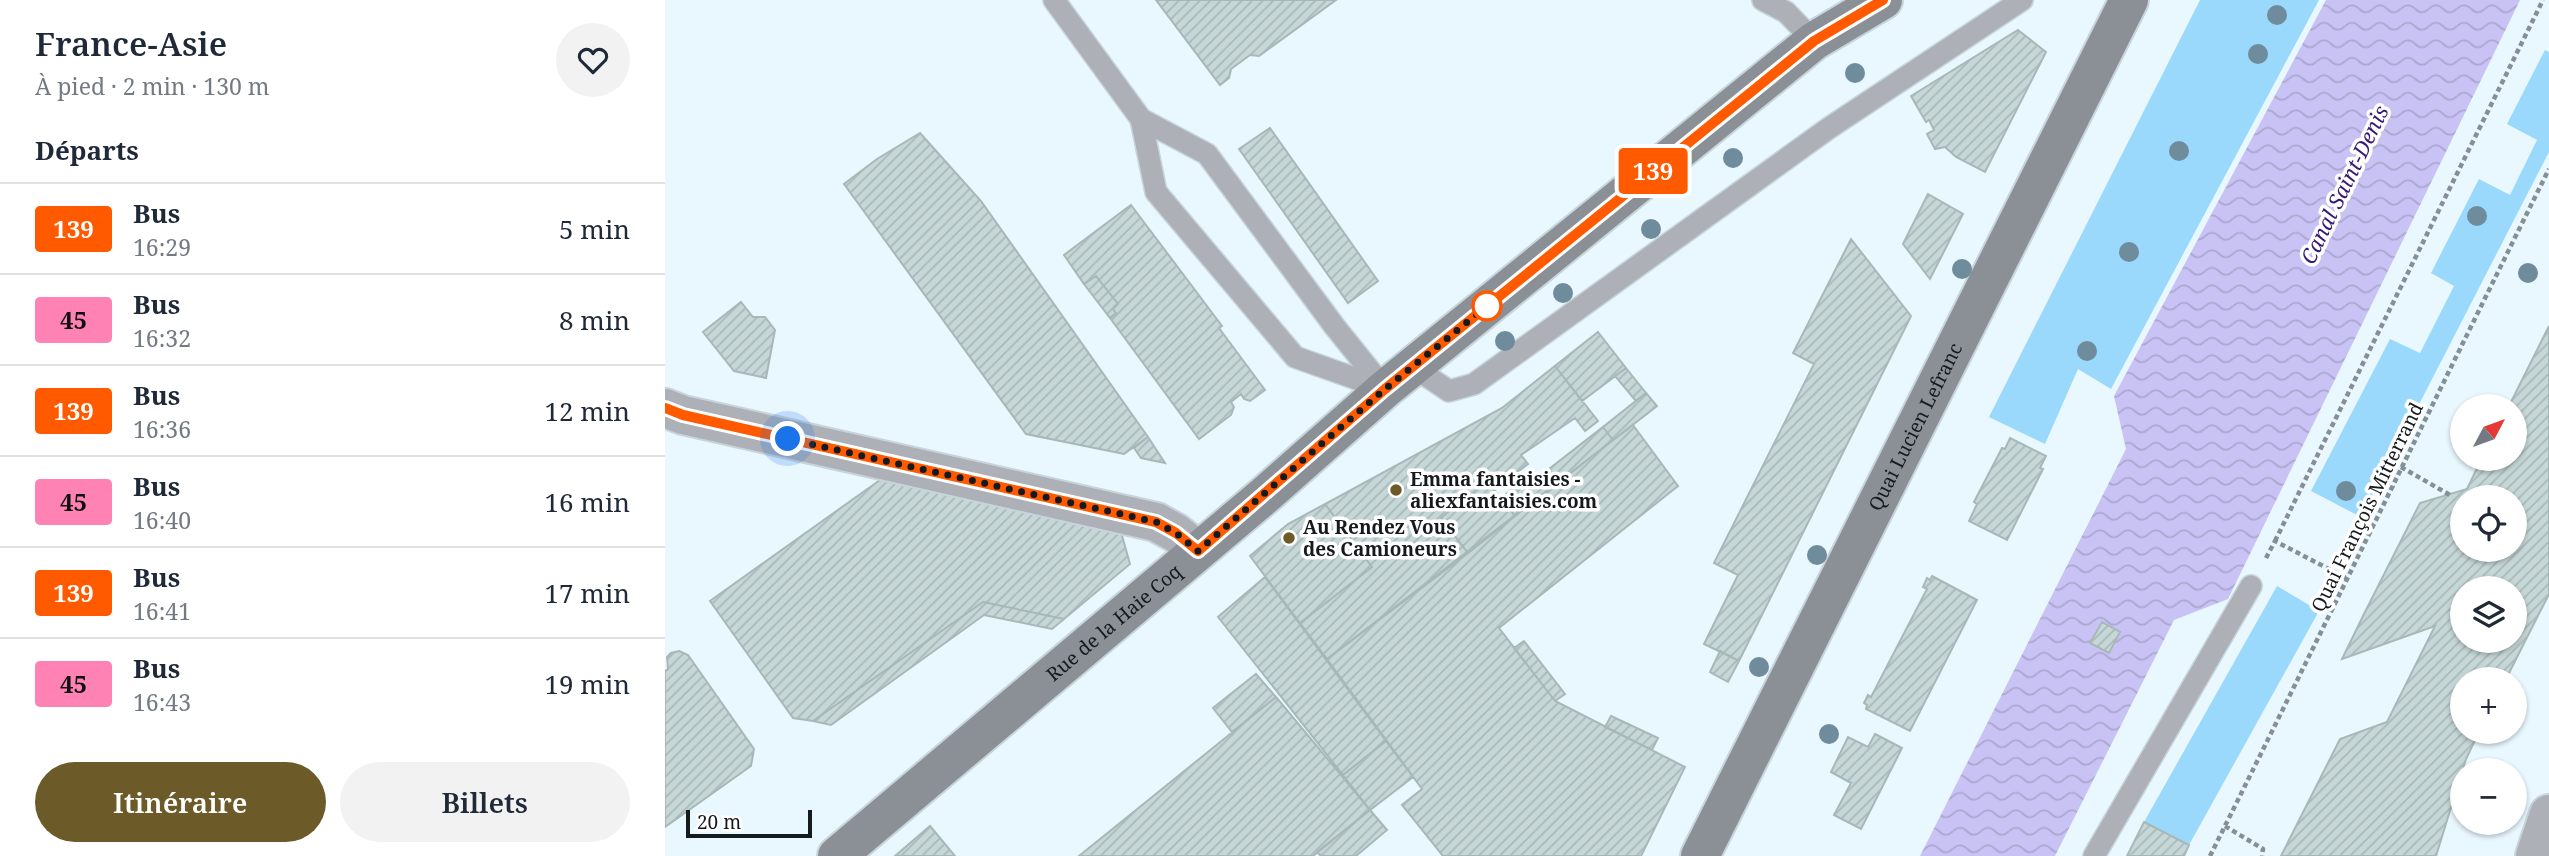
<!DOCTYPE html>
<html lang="fr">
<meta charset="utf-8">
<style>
:root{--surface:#fff;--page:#f2f2f3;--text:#1f2937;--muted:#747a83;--line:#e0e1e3;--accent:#6c5a28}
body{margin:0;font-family:"Noto Serif",serif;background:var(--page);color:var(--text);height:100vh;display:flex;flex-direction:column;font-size:26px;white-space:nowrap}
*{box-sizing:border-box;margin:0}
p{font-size:23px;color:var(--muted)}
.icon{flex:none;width:38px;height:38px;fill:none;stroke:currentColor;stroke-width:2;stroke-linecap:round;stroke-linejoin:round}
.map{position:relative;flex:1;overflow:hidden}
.panel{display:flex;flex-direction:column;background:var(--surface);width:665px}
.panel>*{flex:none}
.badge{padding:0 14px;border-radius:5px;font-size:24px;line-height:46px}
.needle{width:46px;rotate:49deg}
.fabs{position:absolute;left:1785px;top:394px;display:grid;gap:14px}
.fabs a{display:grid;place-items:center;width:77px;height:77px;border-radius:50%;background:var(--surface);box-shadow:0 2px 5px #0004;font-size:35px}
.scale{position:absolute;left:21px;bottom:18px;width:126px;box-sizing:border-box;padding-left:7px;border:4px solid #151a1c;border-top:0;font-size:19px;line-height:24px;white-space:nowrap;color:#151a1c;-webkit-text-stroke:5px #fff;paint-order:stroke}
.you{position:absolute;width:35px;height:35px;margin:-18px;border:5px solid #fff;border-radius:50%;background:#1a73e8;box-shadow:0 0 0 10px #1a73e833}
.map>.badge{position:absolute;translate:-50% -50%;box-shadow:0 0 0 4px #fff}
h2{padding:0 35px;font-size:26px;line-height:63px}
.round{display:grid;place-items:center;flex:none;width:74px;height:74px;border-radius:37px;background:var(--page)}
.headline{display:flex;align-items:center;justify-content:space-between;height:119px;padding:0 35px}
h1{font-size:33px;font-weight:600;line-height:52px}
.button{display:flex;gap:14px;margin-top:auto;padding:14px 35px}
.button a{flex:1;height:80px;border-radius:42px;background:var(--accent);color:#fff;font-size:28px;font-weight:600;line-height:80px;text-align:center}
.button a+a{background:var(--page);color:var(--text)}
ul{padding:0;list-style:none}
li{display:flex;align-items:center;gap:21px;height:91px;padding:0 35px;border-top:2px solid var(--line)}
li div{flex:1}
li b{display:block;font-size:26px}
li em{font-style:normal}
li .badge{min-width:77px;font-weight:700;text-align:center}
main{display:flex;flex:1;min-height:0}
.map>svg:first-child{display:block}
</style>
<main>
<section class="panel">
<div class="headline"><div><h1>France-Asie</h1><p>À pied · 2 min · 130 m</p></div><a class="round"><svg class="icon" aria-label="heart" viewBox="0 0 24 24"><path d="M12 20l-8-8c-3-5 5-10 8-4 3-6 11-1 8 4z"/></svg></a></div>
<h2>Départs</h2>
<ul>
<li><span class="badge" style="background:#ff5a00;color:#fff">139</span><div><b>Bus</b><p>16:29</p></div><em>5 min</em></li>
<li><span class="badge" style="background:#ff82b4;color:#111">45</span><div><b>Bus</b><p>16:32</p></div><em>8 min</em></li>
<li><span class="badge" style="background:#ff5a00;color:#fff">139</span><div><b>Bus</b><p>16:36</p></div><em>12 min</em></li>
<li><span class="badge" style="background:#ff82b4;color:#111">45</span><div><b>Bus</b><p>16:40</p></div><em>16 min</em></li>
<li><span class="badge" style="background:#ff5a00;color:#fff">139</span><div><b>Bus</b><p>16:41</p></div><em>17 min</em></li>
<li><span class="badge" style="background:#ff82b4;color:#111">45</span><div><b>Bus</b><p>16:43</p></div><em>19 min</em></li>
</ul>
<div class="button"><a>Itinéraire</a><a>Billets</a></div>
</section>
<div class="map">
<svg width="1884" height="856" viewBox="0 0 1884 856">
<defs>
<pattern id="water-waves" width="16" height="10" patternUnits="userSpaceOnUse" patternTransform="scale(1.75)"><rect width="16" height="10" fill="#c8c3f4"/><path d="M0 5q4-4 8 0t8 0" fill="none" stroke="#aba7d1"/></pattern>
<pattern id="building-hatch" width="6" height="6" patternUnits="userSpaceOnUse" patternTransform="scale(1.75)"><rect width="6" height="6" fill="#c6d7d8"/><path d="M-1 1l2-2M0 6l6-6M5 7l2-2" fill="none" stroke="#a9b8b9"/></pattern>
</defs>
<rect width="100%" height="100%" fill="#e9f7ff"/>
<path fill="#9ad9fc" d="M1535 0H1654L1446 389 1413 369 1380 444 1324 417Z
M1880 50 1884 52V152L1696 517 1646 491 1725 339 1755 353 1789 286 1766 273 1814 179 1845 195 1872 140 1842 124Z
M1612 586 1654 611 1524 845 1479 822Z"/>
<path fill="url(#water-waves)" d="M1661 0H1855L1563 599 1509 620 1390 856H1255L1461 449 1449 396Z"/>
<path fill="url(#building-hatch)" stroke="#a7b8b9" stroke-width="2" fill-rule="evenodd" d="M491 0H671L594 56 585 55 566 69 564 78 555 85Z
M1353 30 1381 52 1320 172 1291 157 1280 147 1270 149 1262 134 1269 130 1264 120 1261 122 1246 96Z
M605 128 713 281 683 303 574 149Z
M255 133 316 201 483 437 459 454 361 434 179 184 212 159Z
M1263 194 1298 214 1265 279 1238 244Z
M466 205 557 326 554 328 600 390 585 401 579 399 576 394 566 402 569 407 566 415 534 439 445 318 451 313 448 309 453 304 431 276 419 284 399 255Z
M1186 239 1246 316 1074 661 1039 644 1073 575 1049 563 1149 364 1128 353Z
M431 276 453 304 448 309 451 313 445 318 419 284Z
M76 302 88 317H100L110 330 101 378 69 371 38 332Z
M1884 326V594L1841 679H1797V732H1814L1801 759 1771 856H1616L1675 739 1722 722 1770 626 1677 659 1699 614 1755 503 1802 489 1817 458H1850V406H1844ZM1797 497H1850V550H1797ZM1797 588H1850V640H1797Z
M933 332 961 368 917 401 890 366Z
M890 366 933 421 920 431 910 418 856 455 863 464 829 490 823 482 806 494 810 500 802 507 794 503 776 518 803 553 662 659 635 623 707 567 660 504 837 408Z
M961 368 981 393 971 401 950 376Z
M981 393 992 406 948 440 938 427Z
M968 425 1013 486 834 628 890 701 1020 767 976 856H778L737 805 757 789 662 659Z
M938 427 948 440 894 482 884 469Z
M483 437 500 463 476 458 469 448Z
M1345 438 1381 456 1375 468 1378 469 1342 540 1304 521 1312 504 1309 502 1337 448 1340 449Z
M869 472 884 490 850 516 836 498Z
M215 480 456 532 465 564 399 619 318 602 148 721 128 718 45 601Z
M823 482 850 516 803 553 776 518 794 503 802 507 810 500 806 494Z
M660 504 707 567 635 623 585 556 623 524Z
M1267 576 1312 600 1245 731 1201 709 1202 705 1199 703 1203 695 1206 697 1262 589 1258 587 1262 578 1265 580Z
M600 577 721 741 678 775 553 617Z
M318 602 399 619 387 629 319 615 166 725 148 721Z
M1437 622 1455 632 1444 653 1425 643Z
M859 641 900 694 890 701 849 648Z
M14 651 23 655 89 749 86 766 0 827V671L3 669 2 657 6 653Z
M1055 651 1074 661 1063 682 1045 672Z
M591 674 611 697 567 732 548 708Z
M611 697 705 810 648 856H414Z
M946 716 993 738 987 750 940 727Z
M1210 734 1237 748 1196 829 1169 815 1186 783 1166 772 1183 737 1203 747Z
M721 741 748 777 705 810 678 775Z
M705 810 722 830 691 856H656L652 852Z
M1479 822 1524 845 1519 856H1462Z
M265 826 290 856H230Z"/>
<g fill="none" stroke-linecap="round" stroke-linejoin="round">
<defs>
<path id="service" d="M389 0 476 119
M1098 0 1121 12 1149 41
M476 119 542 154 670 327 720 389 630 357 491 192Z
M747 366 784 391 809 384 1164 128 1357 0
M1429 856 1586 586"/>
<path id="minor" d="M0 408 18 415 491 522 511 533 533 551"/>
<path id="tertiary" d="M1870 856 1884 814"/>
<g id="secondary">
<path id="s1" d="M172 856 600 495 720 389 1149 41 1218 0"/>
<path id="s2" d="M1035 856 1464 0"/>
</g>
</defs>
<use href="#service" stroke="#c7d4db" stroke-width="24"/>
<use href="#minor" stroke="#c7d4db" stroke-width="42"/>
<use href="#tertiary" stroke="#c7d4db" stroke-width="42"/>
<use href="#secondary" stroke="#c7d4db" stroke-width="42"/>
<path stroke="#858f94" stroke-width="4.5" stroke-dasharray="5 3.5" stroke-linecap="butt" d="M1736 467 1785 495
M1610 541 1878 0
M1601 558 1610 541 1683 579
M1560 826 1598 849 1597 856
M1545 856C1659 628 1770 398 1884 169"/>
<use href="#service" stroke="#adb0b6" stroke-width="21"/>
<use href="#minor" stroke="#adb0b6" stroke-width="38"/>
<use href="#tertiary" stroke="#adb0b6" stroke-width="38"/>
<use href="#secondary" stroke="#8b9097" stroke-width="38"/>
</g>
<g fill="#6e8c9b">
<circle cx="1612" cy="15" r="10"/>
<circle cx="1593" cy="54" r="10"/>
<circle cx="1190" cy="73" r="10"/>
<circle cx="1514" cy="151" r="10"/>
<circle cx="1068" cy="158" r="10"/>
<circle cx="1812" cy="216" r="10"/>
<circle cx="986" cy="229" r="10"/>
<circle cx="1464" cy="252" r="10"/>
<circle cx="1297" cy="269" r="10"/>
<circle cx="1863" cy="273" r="10"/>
<circle cx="898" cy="293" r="10"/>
<circle cx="840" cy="341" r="10"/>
<circle cx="1422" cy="351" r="10"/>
<circle cx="1681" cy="491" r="10"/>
<circle cx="1152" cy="555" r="10"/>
<circle cx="1094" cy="667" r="10"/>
<circle cx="1164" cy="734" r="10"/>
</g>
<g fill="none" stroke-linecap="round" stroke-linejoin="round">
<defs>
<path id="line" d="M0 408 18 415 491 522 511 533 533 551 720 389 1149 41 1218 0"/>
</defs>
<use href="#line" stroke="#fff" stroke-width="16"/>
<use href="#line" stroke="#ff5a00" stroke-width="10"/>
<path stroke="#151a1c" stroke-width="7" stroke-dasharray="0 12.6" d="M123 439 491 522 511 533 533 551 720 389 822 306"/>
</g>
<circle fill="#fff" stroke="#ff5a00" stroke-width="3.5" cx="822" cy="306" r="14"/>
<g fill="#6c5a28" stroke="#fff" stroke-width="2.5">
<circle cx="731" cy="490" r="7"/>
<circle cx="624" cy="538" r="7"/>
</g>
<g text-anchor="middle" stroke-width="7" stroke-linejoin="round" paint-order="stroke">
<g font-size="19" fill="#151a1c" stroke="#fff">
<text dy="7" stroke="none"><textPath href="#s2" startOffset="480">Quai Lucien Lefranc</textPath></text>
<text transform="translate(1702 507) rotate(-64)" y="7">Quai François Mitterrand</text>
<text dy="7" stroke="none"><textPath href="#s1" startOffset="362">Rue de la Haie Coq</textPath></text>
</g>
<g font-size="19" font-weight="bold" fill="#151a1c" stroke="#fff" text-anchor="start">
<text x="745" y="486">Emma fantaisies -<tspan x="745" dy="22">aliexfantaisies.com</tspan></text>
<text x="638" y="534">Au Rendez Vous<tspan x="638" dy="22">des Camioneurs</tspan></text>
</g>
<g font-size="21" font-style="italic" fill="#371a76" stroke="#fff">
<text transform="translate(1680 185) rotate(-64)" y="7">Canal Saint-Denis</text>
</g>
</g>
</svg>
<div class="fabs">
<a><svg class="needle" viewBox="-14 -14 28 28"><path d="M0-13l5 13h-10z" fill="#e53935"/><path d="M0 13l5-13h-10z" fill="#747a83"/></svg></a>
<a><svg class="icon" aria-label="locate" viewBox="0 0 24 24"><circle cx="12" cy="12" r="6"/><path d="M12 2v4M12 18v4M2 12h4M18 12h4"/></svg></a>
<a><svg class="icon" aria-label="layers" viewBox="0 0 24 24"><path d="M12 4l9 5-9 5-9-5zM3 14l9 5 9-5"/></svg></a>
<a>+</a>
<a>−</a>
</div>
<div class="scale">20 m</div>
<div class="you" style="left:123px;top:439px"></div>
<b class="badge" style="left:988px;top:171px;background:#ff5a00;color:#fff">139</b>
</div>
</main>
